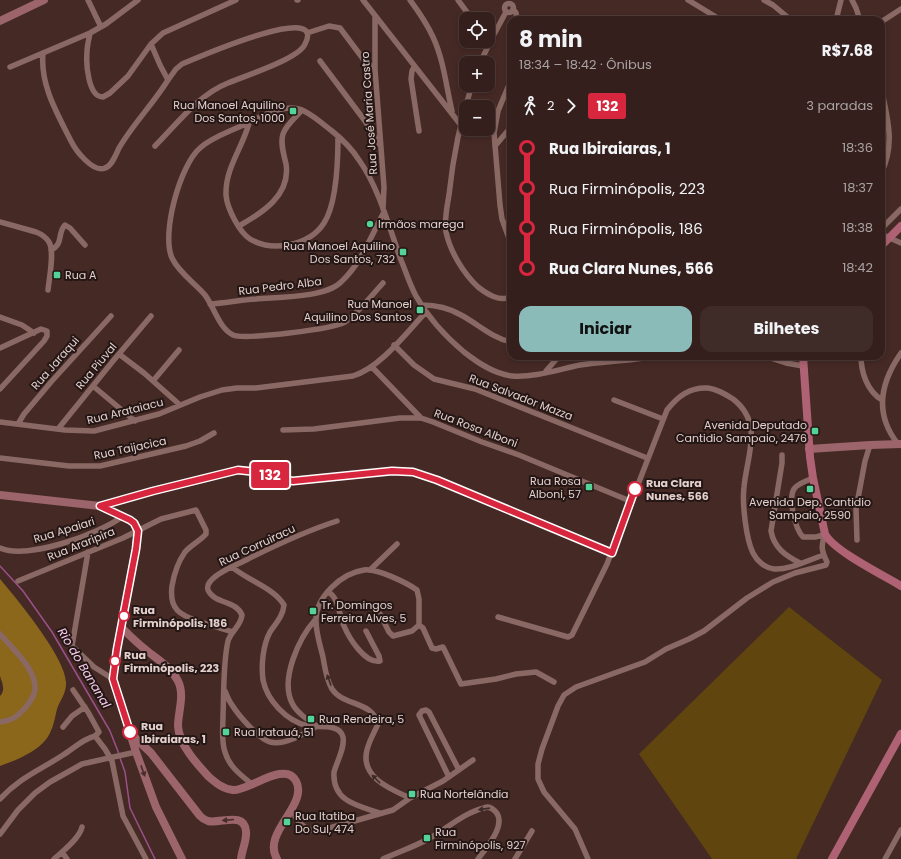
<!DOCTYPE html>
<html lang="pt">
<meta charset="utf-8">
<style>
:root{--surface:#341f1c;--page:#3f2c29;--text:#f1f3f6;--muted:#a9a2a3;--line:#4e3d3b;--accent:#8bbbb9}
body{margin:0;font-family:Poppins,sans-serif;background:var(--page);color:var(--text);height:100vh;display:flex;flex-direction:column;font-size:15px;white-space:nowrap}
*{box-sizing:border-box;margin:0}
p{font-size:13px;color:var(--muted)}
.icon{flex:none;width:22px;height:22px;fill:none;stroke:currentColor;stroke-width:2;stroke-linecap:round;stroke-linejoin:round}
.map{position:relative;flex:1;overflow:hidden}
.sheet{position:absolute;left:507px;top:16px;width:378px;height:344px;display:flex;flex-direction:column;background:var(--surface);border-radius:12px;box-shadow:0 2px 6px #0003,0 0 0 1px var(--line)}
.sheet>*{flex:none}
.badge{padding:0 8px;border-radius:3px;font-size:14px;line-height:26px}
.tools{position:absolute;left:459px;top:12px;display:grid;gap:8px}
.tools a{display:grid;place-items:center;width:36px;height:36px;border-radius:8px;background:var(--surface);box-shadow:0 2px 6px #0003,0 0 0 1px var(--line);font-size:20px}
.map>.badge{position:absolute;translate:-50% -50%;box-shadow:0 0 0 2px #fff}
.legs{display:flex;align-items:center;gap:6px;height:44px;padding:0 12px;font-size:13px}
.legs p{margin-inline-start:auto}
.overview{display:flex;align-items:center;justify-content:space-between;height:68px;padding:0 12px}
h1{font-size:22px;font-weight:700;line-height:30px}
.primary-button{display:flex;gap:8px;margin-top:auto;padding:8px 12px}
.primary-button a{flex:1;height:46px;border-radius:12px;background:var(--accent);color:#111;font-size:16px;font-weight:700;line-height:46px;text-align:center}
.primary-button a+a{background:var(--page);color:var(--text)}
ul{padding:0 12px;list-style:none}
li{display:flex;align-items:center;gap:14px;height:40px;font-size:15px}
li i{display:grid;place-items:center;width:6px;height:100%;margin:0 5px;background:currentColor}
li i::after{content:'';width:10px;height:10px;margin:-5px;border:3px solid;border-radius:50%;background:var(--surface)}
li p{margin-inline-start:auto}
li:first-child i{background:linear-gradient(#0000 50%,currentColor 0)}
li:last-child i{background:linear-gradient(currentColor 50%,#0000 0)}
.map>svg:first-child{display:block}
</style>
<div class="map">
<svg width="901" height="859" viewBox="0 0 901 859">
<rect width="100%" height="100%" fill="#452925"/>
<path fill="#60460e" d="M789 607 882 680 796 859H712L639 754Z"/>
<path fill="#8b671b" d="M0 579C16 598 68 660 66 684 66 694 60 700 57 709 55 717 54 725 50 733 42 750 17 760 0 766V696C6 690 2 683 0 676Z"/>
<g fill="none" stroke-linecap="round" stroke-linejoin="round">
<path stroke="#9c508a" stroke-width="1.5" d="M0 566 23 591 52 632 110 731 119 754
M120 758 125 772 130 808 155 859"/>
<path stroke="#8a6964" stroke-width="5.5" d="M88 0 101 27
M297 0H298
M363 0 460 124
M410 0C419 12 427 24 433 37 444 61 446 86 452 111
M458 0 472 19
M688 0 721 20
M764 0 773 5 791 20
M852 0 856 8 860 20
M504.5 8a4.5 4.5 0 1 1 9 0a4.5 4.5 0 1 1-9 0Z
M513 9 516 13 517 20
M375 16V69L384 187 383 209
M836 20 841 0
M881 22 901 9
M90 33C89 39 87 46 87 52 86 64 88 97 103 97L110 93 128 76 151 44 163 33 236 0
M307 33 329 26 340 28 364 60 375 69
M43 53C40 85 57 113 71 141 76 151 93 173 105 168 112 166 116 154 119 148 133 124 153 104 168 80L160 65 151 44
M320 61 365 121 380 145
M480 63 492 38 506 12
M10 67 90 33 106 24 138 0
M414 67 412 71 411 79 419 131
M511 80 498 111 494 133 500 205 502 219 511 244
M472 85C460 121 453 157 449 195 447 207 444 220 446 232 450 251 463 273 478 287 487 294 499 302 511 297
M881 87C887 116 896 145 881 173
M249 123C243 147 225 168 226 195 227 208 239 232 250 239 273 253 310 245 324 223 337 203 338 160 338 136
M155 146C178 123 198 95 228 83 244 76 299 59 305 44 328 0 194 59 182 64L176 69 168 80
M495 146 511 127
M0 222 36 232C41 234 46 237 49 242 55 252 49 278 48 290
M504 225 511 221
M239 226C262 213 291 195 286 164 284 155 280 143 283 134 286 125 296 117 302 110
M881 229 901 209
M881 234 901 243
M51 250C64 244 57 233 65 225L70 228 85 245
M383 283C372 295 358 313 345 322 334 329 245 340 233 335 219 328 214 307 205 295 195 283 179 273 172 258 161 234 180 165 200 148 211 138 226 133 239 127 258 119 283 101 304 111 314 116 323 124 332 131 342 139 352 149 359 160 379 188 389 227 401 260 406 272 410 285 416 296 428 317 446 337 464 352 478 363 494 374 512 376 533 378 560 369 580 365 601 362 623 361 644 358L650 356
M210 304C225 303 241 300 256 299 278 297 325 298 341 282 361 264 371 236 384 212
M422 305C435 305 449 308 461 315 478 324 492 338 511 342
M0 317 22 325 34 333
M394 345 414 365 434 379 475 389 647 458
M0 348 41 329 47 331V336L44 341 0 389
M119 354 144 373 180 405
M764 356 786 363 803 366
M861 356C861 372 867 391 882 400
M372 367 421 418
M546 371 559 356
M153 381 179 350
M93 386 135 421
M614 400 663 419
M0 422 65 430 94 431 159 414 200 397 222 390 237 388H256L353 376C381 367 406 333 426 312
M18 424 24 414 51 382 111 316
M58 429 113 361 151 316
M283 430 314 429 400 418H421L433 422 482 442 519 455 630 501
M898 444C874 414 880 383 901 353
M782 455V463L771 531C774 548 786 556 800 563
M0 458 69 466H100L186 446 200 441 214 433
M813 478C807 481 798 483 794 489 788 499 795 529 803 537H816L825 534
M100 506 153 491 238 470 257 472 275 478 293 481 392 471 413 472 437 480 612 553
M857 540 856 509 865 461 870 445
M0 548C27 560 100 534 123 516
M88 552 72 646 94 667 113 679
M232 567C247 580 274 588 284 605 283 616 276 623 270 632 263 645 261 665 263 680 267 700 286 721 308 726 318 728 340 723 343 737 345 748 337 761 334 772 332 802 359 806 380 813
M370 570 397 544
M18 581 123 538 161 519 196 510 206 530V534C200 541 191 545 185 552 178 562 174 574 172 586 169 610 180 615 200 622 211 625 222 629 233 632
M328 592C339 597 339 616 344 626 349 638 365 664 380 661L379 656 366 631
M380 614 389 632 393 636 412 631 419 625V599L417 590C407 583 377 568 364 570 342 573 315 597 316 621 316 633 320 645 323 657 325 668 326 679 332 689 343 706 373 701 378 724 374 733 369 741 367 750 360 777 390 789 410 798
M498 617 568 637 572 635 607 564 667 410C678 396 690 387 708 388 717 389 725 394 733 399 764 423 747 455 744 487 742 503 746 539 753 553 757 561 765 568 774 569 790 570 808 560 824 555
M315 620C299 638 280 679 292 703 297 713 308 720 317 726
M419 625 423 628 432 648 436 649 443 647 461 684 496 679 516 674 536 672 554 682
M0 634C11 647 36 669 35 688 35 695 30 702 26 707 17 717 13 720 0 722
M73 690 88 712 99 732 95 736
M225 691C227 696 229 701 232 705 239 716 258 738 270 742 285 746 305 733 317 726
M63 727 72 716 85 707
M95 736 105 749 112 761 123 816 146 859
M449 777 419 715 422 711 426 710 429 712 459 770
M253 785C242 776 229 767 225 752 221 741 223 727 223 715 224 693 223 663 228 641 231 631 241 626 242 615 236 600 214 604 208 590 206 584 212 579 216 576 225 569 236 565 246 560 276 545 306 531 337 521
M0 799C19 778 40 770 63 755 74 748 83 739 95 736
M292 808C295 821 305 831 319 831L393 810 410 798 443 781 473 760
M0 834 18 810 35 793 50 782 82 764 136 752
M62 852 67 859
M54 859C62 852 80 838 82 827
M383 859C398 852 414 847 428 839 445 830 465 812 484 808 488 806 492 808 495 811 508 824 486 848 478 859
M515 859 532 831
M588 859 575 829 544 792 538 779V764L542 749 558 706 564 695 576 687 645 662 666 649 689 639 704 631 747 598 773 582 795 573 826 565 827 562C821 550 821 546 825 534
M885 859 901 830"/>
<path stroke="#9c656c" stroke-width="8" d="M0 21 44 0
M809 449 870 445 901 444
M0 495 100 506 127 519 134 523 136 526 138 531 136 549 117 649 113 679 136 752 156 807 182 859
M121 627C129 635 137 643 146 650 157 659 171 667 178 681 185 695 178 712 178 726 179 745 197 764 209 777 216 783 223 789 233 790 249 791 285 760 296 781 309 805 261 833 277 859
M131 734 151 753 200 816C202 818 205 820 208 821 220 824 244 811 246 831 247 841 242 849 241 859"/>
<path stroke="#ae6273" stroke-width="8" d="M881 246 901 226
M803 356 810 457 813 478 825 534C834 551 883 575 901 586
M832 859 901 734"/>
</g>
<defs><path id="oneway-solid" d="M-6-.8H1V-3.2L6.5 0L1 3.2V.8H-6Z"/></defs>
<g fill="#3d2b28">
<use href="#oneway-solid" transform="translate(329 680) rotate(-110)"/>
<use href="#oneway-solid" transform="translate(376 779) rotate(-135)"/>
<use href="#oneway-solid" transform="translate(484 809) rotate(172)"/>
</g>
<g fill="#472e2e">
<use href="#oneway-solid" transform="translate(143 771) rotate(70)"/>
<use href="#oneway-solid" transform="translate(228 820) rotate(175)"/>
</g>
<g fill="none" stroke-linecap="round" stroke-linejoin="round">
<defs>
<path id="line-1" d="M130 732 113 679 117 649 136 549 138 531 134 523 130 520 100 506 153 491 238 470 257 472 280 479 293 481 392 471 413 472 437 480 612 553 635 489"/>
</defs>
<use href="#line-1" stroke="#fff" stroke-width="9"/>
<use href="#line-1" stroke="#d7263d" stroke-width="6"/>
</g>
<g fill="#53d397" stroke="#231614" stroke-width="1.5">
<rect x="289" y="107" width="8" height="8" rx="2"/>
<circle cx="370" cy="224" r="4"/>
<rect x="399" y="248" width="8" height="8" rx="2"/>
<rect x="53" y="271" width="8" height="8" rx="2"/>
<rect x="416" y="306" width="8" height="8" rx="2"/>
<rect x="811" y="427" width="8" height="8" rx="2"/>
<rect x="585" y="483" width="8" height="8" rx="2"/>
<rect x="806" y="485" width="8" height="8" rx="2"/>
<rect x="309" y="607" width="8" height="8" rx="2"/>
<rect x="307" y="715" width="8" height="8" rx="2"/>
<rect x="222" y="728" width="8" height="8" rx="2"/>
<rect x="408" y="790" width="8" height="8" rx="2"/>
<rect x="283" y="818" width="8" height="8" rx="2"/>
<rect x="423" y="834" width="8" height="8" rx="2"/>
</g>
<g fill="#fff" stroke="#d7263d" stroke-width="2">
<circle cx="635" cy="489" r="7"/>
<circle cx="124" cy="616" r="5"/>
<circle cx="115" cy="661" r="5"/>
<circle cx="130" cy="732" r="7"/>
</g>
<g text-anchor="middle" stroke-width="4" stroke-linejoin="round" paint-order="stroke">
<g font-size="11" fill="#e3d0cd" stroke="#231614" text-anchor="start">
<text x="285" y="109" text-anchor="end">Rua Manoel Aquilino<tspan x="285" dy="13">Dos Santos, 1000</tspan></text>
<text x="378" y="228">Irmãos marega</text>
<text x="395" y="250" text-anchor="end">Rua Manoel Aquilino<tspan x="395" dy="13">Dos Santos, 732</tspan></text>
<text x="65" y="279">Rua A</text>
<text x="412" y="308" text-anchor="end">Rua Manoel<tspan x="412" dy="13">Aquilino Dos Santos</tspan></text>
<text x="807" y="429" text-anchor="end">Avenida Deputado<tspan x="807" dy="13">Cantidio Sampaio, 2476</tspan></text>
<text x="581" y="485" text-anchor="end">Rua Rosa<tspan x="581" dy="13">Alboni, 57</tspan></text>
<text x="810" y="506" text-anchor="middle">Avenida Dep. Cantidio<tspan x="810" dy="13">Sampaio, 2590</tspan></text>
<text x="321" y="609">Tr. Domingos<tspan x="321" dy="13">Ferreira Alves, 5</tspan></text>
<text x="319" y="723">Rua Rendeira, 5</text>
<text x="234" y="736">Rua Iratauá, 51</text>
<text x="420" y="798">Rua Nortelândia</text>
<text x="295" y="820">Rua Itatiba<tspan x="295" dy="13">Do Sul, 474</tspan></text>
<text x="435" y="836">Rua<tspan x="435" dy="13">Firminópolis, 927</tspan></text>
</g>
<g font-size="11" fill="#e3d0cd" stroke="#231614">
<text transform="translate(369 113) rotate(-94)" y="4">Rua José Maria Castro</text>
<text transform="translate(280 286) rotate(-7)" y="4">Rua Pedro Alba</text>
<text transform="translate(55 363) rotate(-49)" y="4">Rua Jaraqui</text>
<text transform="translate(96 366) rotate(-50)" y="4">Rua Piuval</text>
<text transform="translate(521 397) rotate(21)" y="4">Rua Salvador Mazza</text>
<text transform="translate(125 411) rotate(-14)" y="4">Rua Arataiacu</text>
<text transform="translate(476 428) rotate(21)" y="4">Rua Rosa Alboni</text>
<text transform="translate(130 448) rotate(-12)" y="4">Rua Taijacica</text>
<text transform="translate(64 530) rotate(-17)" y="4">Rua Apaiari</text>
<text transform="translate(81 544) rotate(-22)" y="4">Rua Araripira</text>
<text transform="translate(257 545) rotate(-25)" y="4">Rua Corruiracu</text>
</g>
<g font-size="11" font-weight="bold" fill="#e3d0cd" stroke="#231614" text-anchor="start">
<text x="646" y="487">Rua Clara<tspan x="646" dy="13">Nunes, 566</tspan></text>
<text x="133" y="614">Rua<tspan x="133" dy="13">Firminópolis, 186</tspan></text>
<text x="124" y="659">Rua<tspan x="124" dy="13">Firminópolis, 223</tspan></text>
<text x="141" y="730">Rua<tspan x="141" dy="13">Ibiraiaras, 1</tspan></text>
</g>
<g font-size="12" font-style="italic" fill="#f6ccea" stroke="#231614">
<text transform="translate(84 668) rotate(59)" y="4">Rio do Bananal</text>
</g>
</g>
</svg>
<div class="tools">
<a><svg class="icon" aria-label="locate" viewBox="0 0 24 24"><circle cx="12" cy="12" r="6"/><path d="M12 2v4M12 18v4M2 12h4M18 12h4"/></svg></a>
<a>+</a>
<a>−</a>
</div>
<b class="badge" style="left:270px;top:475px;background:#d7263d;color:#fff">132</b>
<section class="sheet">
<div class="overview"><div><h1>8 min</h1><p>18:34 – 18:42 · Ônibus</p></div><b>R$7.68</b></div>
<div class="legs"><svg class="icon" aria-label="walk" viewBox="0 0 24 24"><circle cx="13" cy="4" r="2"/><path d="M13 8l-2 6 4 7M11 14l-3 7M7 12l3-4h3l4 4"/></svg>2<svg class="icon" aria-label="forward" viewBox="0 0 24 24"><path d="M9 5l7 7-7 7"/></svg><b class="badge" style="background:#d7263d;color:#fff">132</b><p>3 paradas</p></div>
<ul>
<li><i style="color:#d7263d"></i><b>Rua Ibiraiaras, 1</b><p>18:36</p></li>
<li><i style="color:#d7263d"></i><span>Rua Firminópolis, 223</span><p>18:37</p></li>
<li><i style="color:#d7263d"></i><span>Rua Firminópolis, 186</span><p>18:38</p></li>
<li><i style="color:#d7263d"></i><b>Rua Clara Nunes, 566</b><p>18:42</p></li>
</ul>
<div class="primary-button"><a>Iniciar</a><a>Bilhetes</a></div>
</section>
</div>
